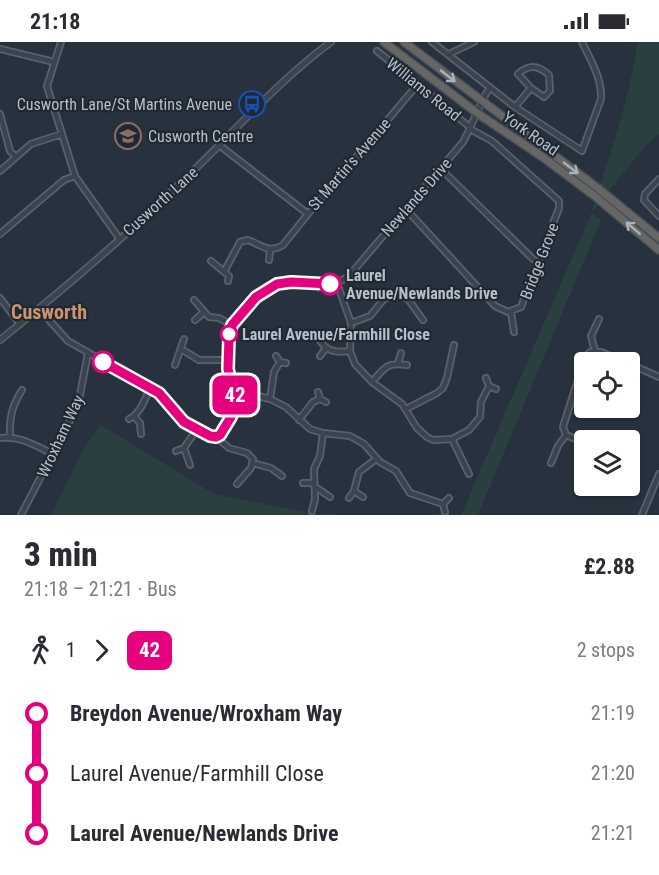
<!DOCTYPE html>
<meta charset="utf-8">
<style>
:root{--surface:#fff;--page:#f2f2f3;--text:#2b2b33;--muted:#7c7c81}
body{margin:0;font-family:"Roboto Condensed",sans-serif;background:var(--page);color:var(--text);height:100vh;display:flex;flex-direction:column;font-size:22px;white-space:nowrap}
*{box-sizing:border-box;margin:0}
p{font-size:20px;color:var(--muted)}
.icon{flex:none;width:33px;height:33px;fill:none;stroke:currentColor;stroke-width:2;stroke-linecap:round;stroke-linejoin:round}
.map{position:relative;height:473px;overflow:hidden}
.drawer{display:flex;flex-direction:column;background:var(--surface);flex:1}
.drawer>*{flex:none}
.badge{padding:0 12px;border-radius:9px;font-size:21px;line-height:39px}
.buttons{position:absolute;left:574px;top:310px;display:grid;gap:12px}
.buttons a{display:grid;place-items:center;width:66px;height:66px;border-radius:6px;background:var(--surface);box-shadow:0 2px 4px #0004;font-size:30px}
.map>.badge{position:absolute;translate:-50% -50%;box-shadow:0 0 0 3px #fff}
.legs{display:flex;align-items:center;gap:9px;height:66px;padding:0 24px;font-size:20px}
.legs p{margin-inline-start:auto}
.head{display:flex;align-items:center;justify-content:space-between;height:102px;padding:0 24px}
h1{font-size:33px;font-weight:800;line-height:45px}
ul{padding:0 24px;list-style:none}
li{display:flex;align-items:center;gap:21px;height:60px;font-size:22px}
li i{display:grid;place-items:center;width:9px;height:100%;margin:0 8px;background:currentColor}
li i::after{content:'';width:15px;height:15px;margin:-8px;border:4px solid;border-radius:50%;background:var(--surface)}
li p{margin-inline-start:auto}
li:first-child i{background:linear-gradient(#0000 50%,currentColor 0)}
li:last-child i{background:linear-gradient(currentColor 50%,#0000 0)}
.status{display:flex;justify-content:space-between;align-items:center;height:42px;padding:0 30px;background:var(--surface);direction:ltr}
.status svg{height:16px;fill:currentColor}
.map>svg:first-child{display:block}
</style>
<div class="status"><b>21:18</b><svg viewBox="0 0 49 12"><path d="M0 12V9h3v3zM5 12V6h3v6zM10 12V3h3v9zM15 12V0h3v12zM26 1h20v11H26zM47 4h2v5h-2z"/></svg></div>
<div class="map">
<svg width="659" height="473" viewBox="0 0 659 473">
<rect width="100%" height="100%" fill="#27323e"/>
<path fill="#2a3f40" d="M638 0H659V92L653 96C631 120 612 146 591 171L601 178 478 473H461L591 172C599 143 610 115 618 87 626 58 633 29 638 0Z
M101 383 214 452 316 472 334 473H51L84 406Z"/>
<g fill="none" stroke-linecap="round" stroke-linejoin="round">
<defs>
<path id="minor" d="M61 0 47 44 75 134 119 196
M432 0 515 65 582 109 601 57C602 36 591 19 582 0
M0 7 54 20
M377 9 416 40 418 46 423 47 471 86
M449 12 474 0
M515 65 531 46 518 32C529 22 538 23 549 33L550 49 544 55 531 46
M0 72 10 109 16 115
M219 103 308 172 412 49 418 46
M441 127 533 217 539 221
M0 129 31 102 62 92
M659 137 645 152 644 158 659 174
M406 167 495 264 508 270 521 265 559 166V159L492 99 470 87
M0 192 64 138 75 134
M269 218 270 208
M211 219 229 234 228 239
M224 230 240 200 248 198C262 203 268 212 283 203L308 172
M337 241 351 281 350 309 355 322 372 340 402 362 417 386 427 395 433 398 452 397 469 388 480 375 481 360 489 344
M0 256 20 282
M194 258 209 275 219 276 232 283
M39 267 68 299 159 351 184 380 210 394 216 395 229 406 247 411 253 417 251 426 237 442
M511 270 514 290
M195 278 204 270
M351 281 370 274 384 257 395 252 408 257 423 278
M320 299C328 310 337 311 350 309
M181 307 199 318H228
M595 309 591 294 599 277
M276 314 280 320 286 321
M320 314 326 306
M398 321 401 311
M630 322 659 335
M175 323 184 297
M486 336 489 344 496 347
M372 340C385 325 387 320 407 323
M318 350 320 357 326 360
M235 354H258L270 357 286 365 310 387 323 391 350 394 364 402 380 420 396 429 410 451 443 462
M270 357 274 330 280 320
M406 367 437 351 443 346 447 336 454 303
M134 374 140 381 141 392
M129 377C141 371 145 357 150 346
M299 378 313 360 320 357
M10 395C9 376 12 364 22 348
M216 395 220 393 231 375 235 361 228 327 229 294 232 283 256 255 277 242 291 240 323 243 337 241 349 234 463 100C473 82 479 62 490 45
M0 396C19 393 36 404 53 412
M452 397 469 432
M585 401 566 393 563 385 585 315 590 310H601L627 321
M184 406 197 387
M176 409 184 406 190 423
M253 421 271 426 282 434
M551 421 558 404 566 393
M303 441H313
M314 444 330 455
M354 449 363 455
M349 456 354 449 359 430 376 417
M312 469 315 457 314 427 320 414 323 391
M445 470 443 462 449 456
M21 473 78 363 88 311
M642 473 659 432"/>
<path id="tertiary" d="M0 298C64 247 128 192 187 135 234 90 278 39 331 0"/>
<path id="trunk" d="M384 0 477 71 544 116 596 155 659 208
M404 0 599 147 659 196"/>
</defs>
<use href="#minor" stroke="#59626c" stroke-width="8"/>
<use href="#tertiary" stroke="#59626c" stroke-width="8"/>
<use href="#trunk" stroke="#464f59" stroke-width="10"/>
<use href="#minor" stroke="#3b444e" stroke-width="4.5"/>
<use href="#tertiary" stroke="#3b444e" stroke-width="5"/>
<use href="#trunk" stroke="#666664" stroke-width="7"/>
</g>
<defs><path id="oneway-shaft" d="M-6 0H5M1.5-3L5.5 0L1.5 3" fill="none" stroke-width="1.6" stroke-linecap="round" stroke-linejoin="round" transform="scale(1.5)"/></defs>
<g stroke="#abb2ba">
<use href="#oneway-shaft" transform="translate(448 34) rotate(38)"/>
<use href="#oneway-shaft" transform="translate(571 126) rotate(37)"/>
<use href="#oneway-shaft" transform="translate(633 186) rotate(-139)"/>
</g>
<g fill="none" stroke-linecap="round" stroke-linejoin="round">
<defs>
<path id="line-1" d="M103 320 159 351 184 380 210 394 216 395 220 393 231 375 236 361 228 327 229 294 232 283 256 255 277 242 291 240 330 242"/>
</defs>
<use href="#line-1" stroke="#fff" stroke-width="14"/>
<use href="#line-1" stroke="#e6007e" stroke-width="9"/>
</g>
<defs>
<symbol id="bus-ring" viewBox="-11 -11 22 22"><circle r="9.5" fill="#202933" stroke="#1a4fb4" stroke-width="1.5"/><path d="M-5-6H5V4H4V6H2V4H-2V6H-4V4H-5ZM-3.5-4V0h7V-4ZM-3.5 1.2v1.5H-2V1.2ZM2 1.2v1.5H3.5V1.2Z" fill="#1a4fb4"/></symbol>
<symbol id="school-ring" viewBox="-11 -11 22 22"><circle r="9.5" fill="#202933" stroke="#8d6e63" stroke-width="1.5"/><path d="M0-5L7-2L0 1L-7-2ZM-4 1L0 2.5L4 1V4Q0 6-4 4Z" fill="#8d6e63"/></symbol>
</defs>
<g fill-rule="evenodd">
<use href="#bus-ring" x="237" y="47" width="30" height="30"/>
<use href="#school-ring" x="113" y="79" width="30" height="30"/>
</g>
<g fill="#fff" stroke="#e6007e" stroke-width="3">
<circle cx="330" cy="242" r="10"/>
<circle cx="229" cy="292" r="8"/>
<circle cx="103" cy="320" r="10"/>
</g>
<g text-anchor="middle" stroke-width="4.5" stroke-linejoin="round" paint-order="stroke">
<g font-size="16" fill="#b7bfc9" stroke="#202933">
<text transform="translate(424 47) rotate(39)" y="6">Williams Road</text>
<text transform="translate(531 91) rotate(35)" y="6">York Road</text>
<text transform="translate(349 122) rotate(-49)" y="6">St Martin's Avenue</text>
<text transform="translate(416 155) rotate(-49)" y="6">Newlands Drive</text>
<text transform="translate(160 159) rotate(-42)" y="6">Cusworth Lane</text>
<text transform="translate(539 219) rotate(-69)" y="6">Bridge Grove</text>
<text transform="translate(60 394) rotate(-65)" y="6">Wroxham Way</text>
</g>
<g font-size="16" fill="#b7bfc9" stroke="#202933" text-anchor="end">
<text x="232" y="68">Cusworth Lane/St Martins Avenue</text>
<text x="148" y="100" text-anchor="start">Cusworth Centre</text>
</g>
<g font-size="16" font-weight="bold" fill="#b7bfc9" stroke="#202933" text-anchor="start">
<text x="346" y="239">Laurel<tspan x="346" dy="18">Avenue/Newlands Drive</tspan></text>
<text x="242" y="298">Laurel Avenue/Farmhill Close</text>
</g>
<g font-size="20" font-weight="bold" fill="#cd936e" stroke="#202933">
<text x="49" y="277">Cusworth</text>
</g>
</g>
</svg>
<div class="buttons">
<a><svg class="icon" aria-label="locate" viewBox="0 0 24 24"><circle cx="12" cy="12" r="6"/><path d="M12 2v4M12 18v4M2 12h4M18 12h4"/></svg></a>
<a><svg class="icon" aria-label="layers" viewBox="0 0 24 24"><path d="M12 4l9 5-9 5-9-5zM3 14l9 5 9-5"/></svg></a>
</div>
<b class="badge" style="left:235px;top:353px;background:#e6007e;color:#fff">42</b>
</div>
<section class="drawer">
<div class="head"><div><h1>3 min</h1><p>21:18 – 21:21 · Bus</p></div><b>£2.88</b></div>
<div class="legs"><svg class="icon" aria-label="walk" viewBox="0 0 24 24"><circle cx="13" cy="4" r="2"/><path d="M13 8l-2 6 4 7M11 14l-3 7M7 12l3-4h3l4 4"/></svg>1<svg class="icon" aria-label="forward" viewBox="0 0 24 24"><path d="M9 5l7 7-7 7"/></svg><b class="badge" style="background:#e6007e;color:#fff">42</b><p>2 stops</p></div>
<ul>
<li><i style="color:#e6007e"></i><b>Breydon Avenue/Wroxham Way</b><p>21:19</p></li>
<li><i style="color:#e6007e"></i><span>Laurel Avenue/Farmhill Close</span><p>21:20</p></li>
<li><i style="color:#e6007e"></i><b>Laurel Avenue/Newlands Drive</b><p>21:21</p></li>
</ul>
</section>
